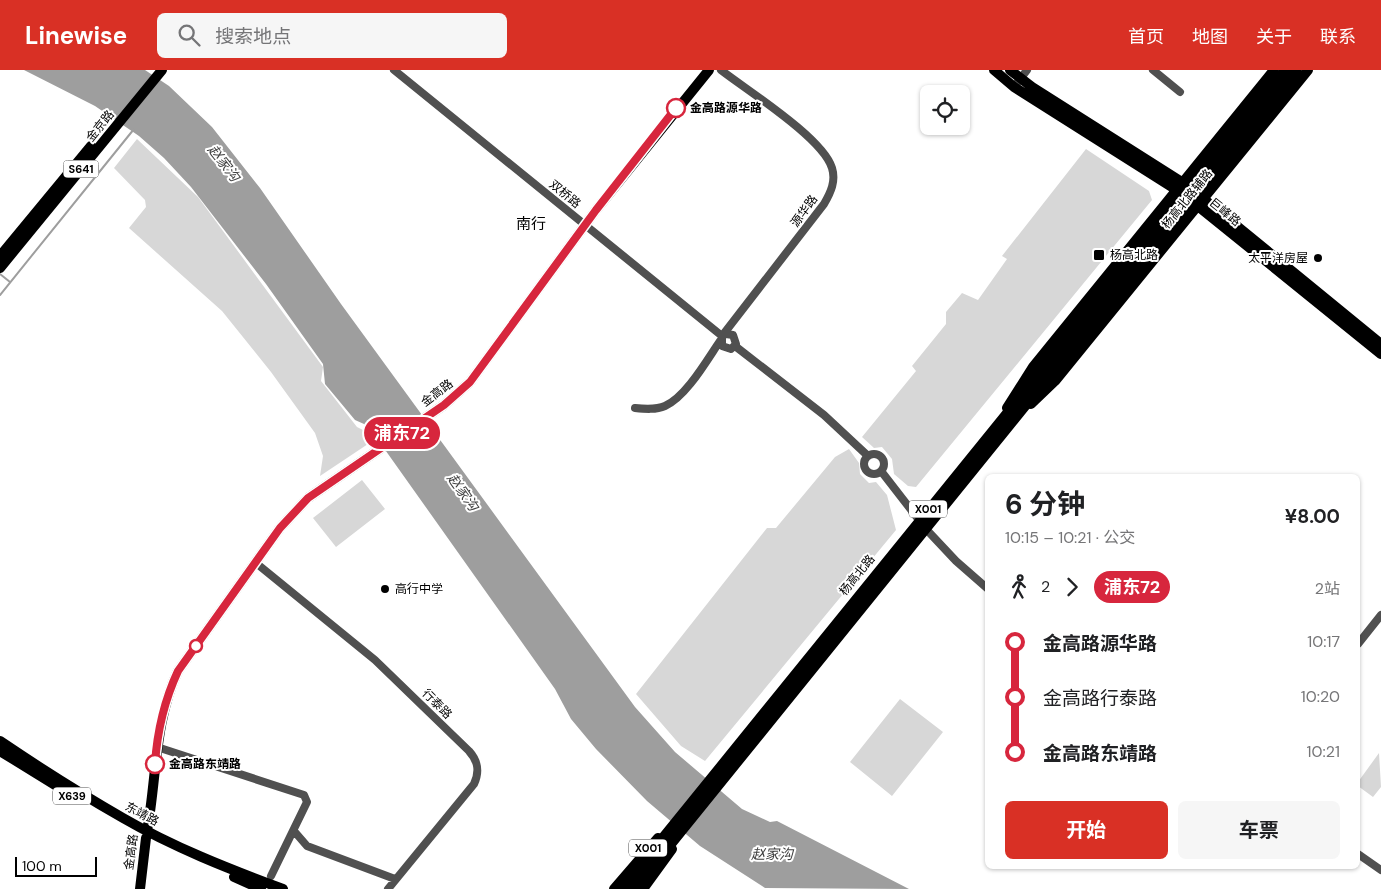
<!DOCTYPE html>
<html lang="zh">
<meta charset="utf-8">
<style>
:root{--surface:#fff;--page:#f6f6f6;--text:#202124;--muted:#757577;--accent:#d93025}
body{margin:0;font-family:"DM Sans","Noto Sans SC",sans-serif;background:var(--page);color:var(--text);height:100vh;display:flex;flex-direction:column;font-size:19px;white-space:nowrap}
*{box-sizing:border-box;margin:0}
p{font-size:16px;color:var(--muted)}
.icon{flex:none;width:28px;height:28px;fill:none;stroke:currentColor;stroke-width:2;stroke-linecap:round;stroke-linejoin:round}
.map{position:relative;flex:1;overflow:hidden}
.details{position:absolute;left:985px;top:404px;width:375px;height:395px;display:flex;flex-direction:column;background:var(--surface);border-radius:8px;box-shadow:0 1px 4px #0004}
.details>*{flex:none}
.badge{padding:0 10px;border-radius:16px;font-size:18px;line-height:32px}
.buttons{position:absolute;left:920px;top:15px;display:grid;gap:10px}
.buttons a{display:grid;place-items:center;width:50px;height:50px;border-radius:8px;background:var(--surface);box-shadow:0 1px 4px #0004;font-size:25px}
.scale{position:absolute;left:15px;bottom:12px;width:82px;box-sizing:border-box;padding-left:5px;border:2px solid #000;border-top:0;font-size:14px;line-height:18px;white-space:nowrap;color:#000;-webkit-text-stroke:4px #fff;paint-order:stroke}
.map>.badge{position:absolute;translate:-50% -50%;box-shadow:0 0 0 2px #fff}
.legs{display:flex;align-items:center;gap:8px;height:55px;padding:0 20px;font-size:16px}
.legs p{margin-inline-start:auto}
.headline{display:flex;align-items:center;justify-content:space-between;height:85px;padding:0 20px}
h1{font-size:28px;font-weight:700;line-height:38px}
.primary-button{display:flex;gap:10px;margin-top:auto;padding:10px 20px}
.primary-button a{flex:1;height:58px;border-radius:8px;background:var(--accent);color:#fff;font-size:20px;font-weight:700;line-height:58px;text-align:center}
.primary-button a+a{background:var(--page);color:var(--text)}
ul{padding:0 20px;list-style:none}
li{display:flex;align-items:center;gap:18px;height:55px;font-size:19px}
li i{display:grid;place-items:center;width:8px;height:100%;margin:0 6px;background:currentColor}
li i::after{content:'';width:12px;height:12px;margin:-6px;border:4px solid;border-radius:50%;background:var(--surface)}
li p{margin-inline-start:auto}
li:first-child i{background:linear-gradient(#0000 50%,currentColor 0)}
li:last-child i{background:linear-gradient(currentColor 50%,#0000 0)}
header{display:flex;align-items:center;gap:30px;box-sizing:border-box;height:70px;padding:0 25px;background:var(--accent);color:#fff}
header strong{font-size:24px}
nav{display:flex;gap:28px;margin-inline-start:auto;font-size:18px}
.search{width:350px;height:45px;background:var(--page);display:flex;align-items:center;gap:12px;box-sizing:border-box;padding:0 18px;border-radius:8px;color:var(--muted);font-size:19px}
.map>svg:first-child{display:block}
</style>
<header>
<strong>Linewise</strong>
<div class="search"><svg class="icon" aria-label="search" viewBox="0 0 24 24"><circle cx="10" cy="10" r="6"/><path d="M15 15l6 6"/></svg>搜索地点</div>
<nav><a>首页</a><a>地图</a><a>关于</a><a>联系</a></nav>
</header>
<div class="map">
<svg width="1381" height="819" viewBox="0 0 1381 819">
<rect width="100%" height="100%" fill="#fff"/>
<path fill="#d7d7d7" d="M137 69 198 127 323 297 321 311 357 357 365 361 371 372 320 406 323 386 315 363 271 302 222 241 129 158 146 137 145 130 114 98Z
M1086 79 1149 121 1152 130 916 417 908 416 894 404 892 389 882 377 874 378 862 367 916 301 912 296 946 254V242L962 223 978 230 1007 189 1002 186Z
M849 379 859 393 860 404 869 413 876 412 887 425 896 460 705 691 681 676 636 624 767 458H776L835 387Z
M362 410 385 439 336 477 313 448Z
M900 629 943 662 892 726 850 692Z
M1379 683 1381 717 1373 727 1358 716V712Z"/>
<path fill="#9e9e9e" d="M24 0H145L169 16 212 57 260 118 341 234 635 637 675 682 742 739 770 752 777 751 909 819 765 818 700 776 647 731 596 679 571 649 555 619 371 360 364 354 355 350 325 314 323 294 266 214 191 117 164 88 139 66 95 36Z"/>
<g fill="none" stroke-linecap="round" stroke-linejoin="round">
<path stroke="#9e9e9e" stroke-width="2" d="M0 204 10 212
M0 225 134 59"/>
<path stroke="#505050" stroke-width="8" d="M394 0 722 266
M721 0C748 21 823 68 832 98 836 111 831 122 824 134L722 266V276L731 279 736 274 733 265 726 264
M1153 0 1180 22
M1014 17 1027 0
M735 276 824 345 868 386
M635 338C645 339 656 340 665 336 686 327 707 290 720 271
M864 394a10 10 0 1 1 20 0a10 10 0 1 1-20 0Z
M881 401 919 450
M925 458 956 491 988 519
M256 493 375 590 469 681C478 691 480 701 474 714L388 819
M1358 574 1381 545
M157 677 304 725 307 732 271 806
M294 761 307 776 395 809
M1358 784 1381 800"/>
<path stroke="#000" stroke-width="10" d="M994 0 1014 17 1183 124 1381 284
M1010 0 1032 17 1188 116 1381 274
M0 186 91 76
M0 198 162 0
M1031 334 1055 311 1308 0
M1007 338 1033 297 1274 0
M0 671C40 698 81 724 123 748 173 777 229 799 283 819
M0 681 68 723
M147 761C157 707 154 651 178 601L280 458 308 428 444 335 470 312 596 140 709 0
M234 807 261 819
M140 819 146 768
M614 819 658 768
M643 819 672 779"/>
<path stroke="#000" stroke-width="11" d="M622 819 1286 0
M634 819 1296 0"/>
</g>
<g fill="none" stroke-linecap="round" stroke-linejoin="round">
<defs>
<path id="line-1" d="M155 694C157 663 165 629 178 601L280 458 308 428 444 335 470 312 596 140 676 38"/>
</defs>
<use href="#line-1" stroke="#fff" stroke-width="11"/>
<use href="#line-1" stroke="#d7263d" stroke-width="8"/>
</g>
<g fill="#fff" stroke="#d7263d" stroke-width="2.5">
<circle cx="676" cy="38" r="9"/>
<circle cx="196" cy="576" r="6"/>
<circle cx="155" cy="694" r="9"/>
</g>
<g fill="#000" stroke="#fff" stroke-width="2">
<rect x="1093" y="179" width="12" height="12" rx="2.5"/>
<circle cx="1318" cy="188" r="5"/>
<circle cx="385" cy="519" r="5"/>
</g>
<g text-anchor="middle" stroke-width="4" stroke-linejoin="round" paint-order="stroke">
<g fill="#fff" stroke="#4c4c4c" stroke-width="1">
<rect x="63.5" y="90.5" width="35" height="17" rx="4"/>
<rect x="909" y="430.5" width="38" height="17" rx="4"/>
<rect x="53" y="717.5" width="38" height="17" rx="4"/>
<rect x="629" y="769.5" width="38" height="17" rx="4"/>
</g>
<g font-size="11" font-weight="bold" fill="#000">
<text x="81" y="103">S641</text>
<text x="928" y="443">X001</text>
<text x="72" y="730">X639</text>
<text x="648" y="782">X001</text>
</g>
<g font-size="12" font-weight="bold" fill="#000" stroke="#fff" text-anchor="start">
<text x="690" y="42">金高路源华路</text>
<text x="169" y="698">金高路东靖路</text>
</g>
<g font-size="12" fill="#000" stroke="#fff">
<text transform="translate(100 56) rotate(-51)" y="4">金京路</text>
<text transform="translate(565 124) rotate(39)" y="4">双桥路</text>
<text transform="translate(1187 129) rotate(-51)" y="4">杨高北路辅路</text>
<text transform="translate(804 141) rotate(-54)" y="4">源华路</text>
<text transform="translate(1225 142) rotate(39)" y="4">巨峰路</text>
<text transform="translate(437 323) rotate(-37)" y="4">金高路</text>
<text transform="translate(857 505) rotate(-51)" y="4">杨高北路</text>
<text transform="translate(437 634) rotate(45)" y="4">行泰路</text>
<text transform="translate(142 744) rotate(28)" y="4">东靖路</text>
<text transform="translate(131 782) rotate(-82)" y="4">金高路</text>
</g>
<g font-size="12" fill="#000" stroke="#fff" text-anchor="start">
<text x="1110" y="189">杨高北路</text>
<text x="1308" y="192" text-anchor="end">太平洋房屋</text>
<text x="395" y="523">高行中学</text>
</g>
<g font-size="14" font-style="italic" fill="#3f3f3f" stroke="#fff">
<text transform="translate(224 93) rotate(52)" y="5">赵家沟</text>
<text transform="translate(463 422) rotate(55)" y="5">赵家沟</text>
<text x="772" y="789">赵家沟</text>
</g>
<g font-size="15" fill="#000" stroke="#fff">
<text x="531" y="159">南行</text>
</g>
</g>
</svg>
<div class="buttons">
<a><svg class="icon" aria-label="locate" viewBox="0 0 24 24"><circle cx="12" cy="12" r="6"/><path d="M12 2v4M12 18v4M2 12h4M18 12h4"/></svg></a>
</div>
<div class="scale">100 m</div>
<b class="badge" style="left:402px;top:363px;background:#d7263d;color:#fff">浦东72</b>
<section class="details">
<div class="headline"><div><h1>6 分钟</h1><p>10:15 – 10:21 · 公交</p></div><b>¥8.00</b></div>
<div class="legs"><svg class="icon" aria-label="walk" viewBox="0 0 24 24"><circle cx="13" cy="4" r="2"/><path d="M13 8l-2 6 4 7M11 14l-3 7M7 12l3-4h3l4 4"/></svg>2<svg class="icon" aria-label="forward" viewBox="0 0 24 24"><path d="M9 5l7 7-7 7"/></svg><b class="badge" style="background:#d7263d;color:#fff">浦东72</b><p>2站</p></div>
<ul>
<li><i style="color:#d7263d"></i><b>金高路源华路</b><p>10:17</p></li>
<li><i style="color:#d7263d"></i><span>金高路行泰路</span><p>10:20</p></li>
<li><i style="color:#d7263d"></i><b>金高路东靖路</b><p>10:21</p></li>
</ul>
<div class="primary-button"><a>开始</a><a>车票</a></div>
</section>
</div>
